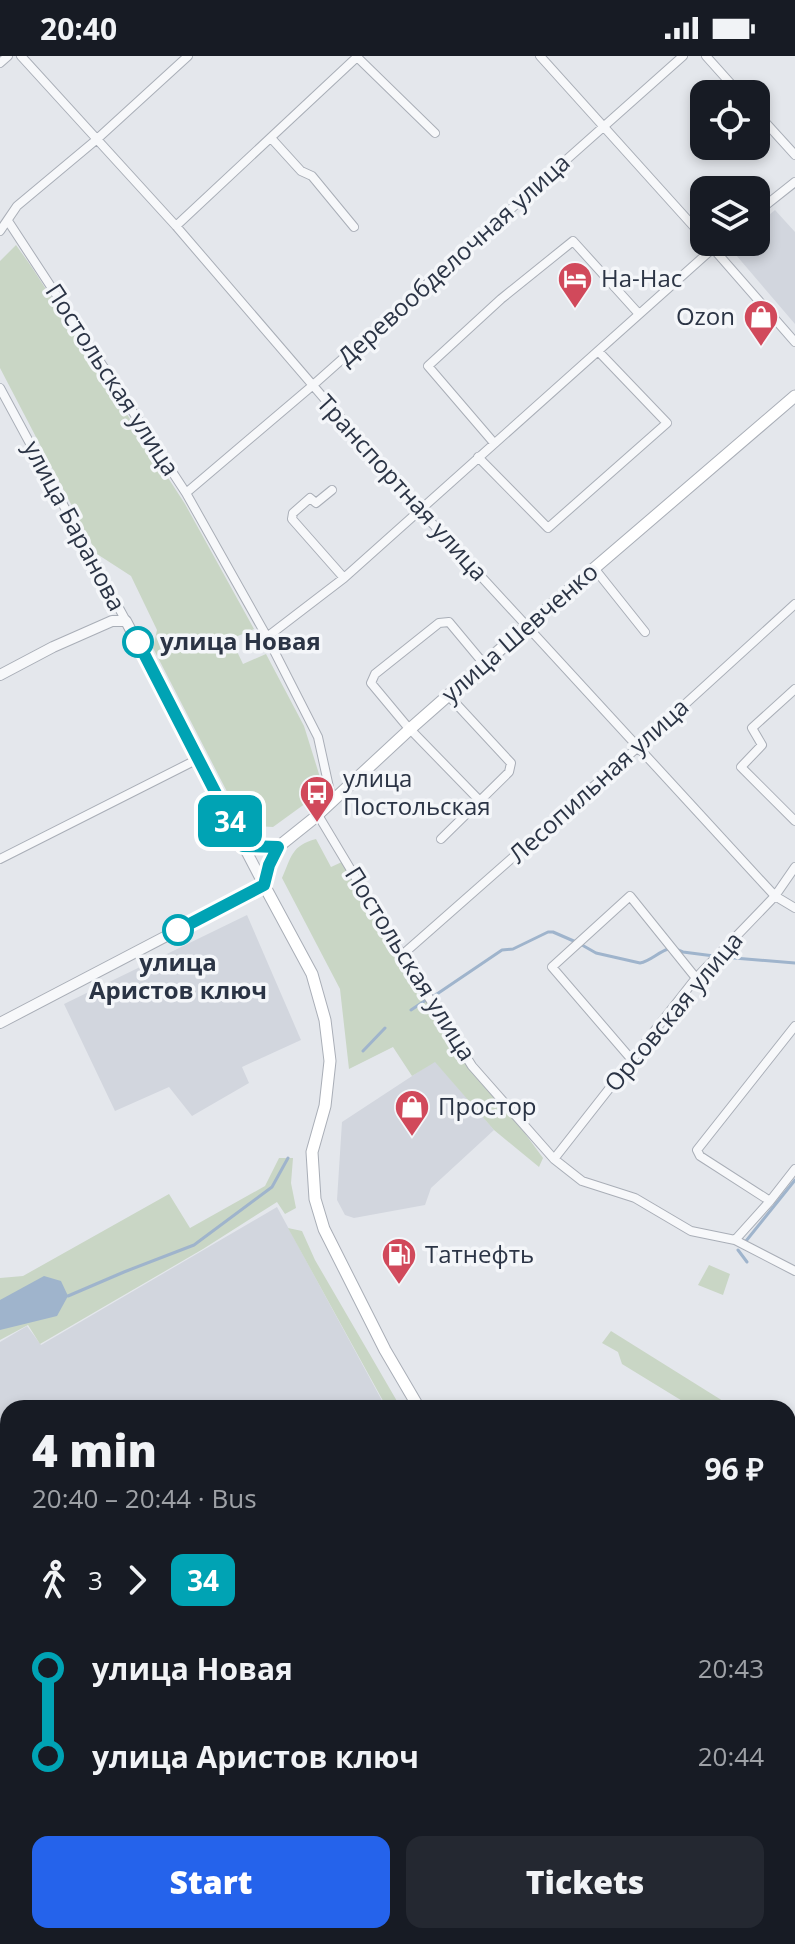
<!DOCTYPE html>
<meta charset="utf-8">
<style>
:root{--surface:#171b24;--page:#242831;--text:#f1f3f6;--muted:#9ea1a6;--accent:#2563eb}
body{margin:0;font-family:"Open Sans",sans-serif;background:var(--page);color:var(--text);height:100vh;display:flex;flex-direction:column;font-size:30px;white-space:nowrap}
*{box-sizing:border-box;margin:0}
p{font-size:26px;color:var(--muted)}
.icon{flex:none;width:44px;height:44px;fill:none;stroke:currentColor;stroke-width:2;stroke-linecap:round;stroke-linejoin:round}
.map{position:relative;flex:1;overflow:hidden}
.panel{position:absolute;left:0px;top:1344px;width:796px;height:544px;display:flex;flex-direction:column;background:var(--surface);border-radius:24px 24px 0 0;box-shadow:0 4px 12px #0003}
.panel>*{flex:none}
.badge{padding:0 16px;border-radius:12px;font-size:28px;line-height:52px}
.controls{position:absolute;left:690px;top:24px;display:grid;gap:16px}
.controls a{display:grid;place-items:center;width:80px;height:80px;border-radius:16px;background:var(--surface);box-shadow:0 4px 12px #0003;font-size:40px}
.map>.badge{position:absolute;translate:-50% -50%;box-shadow:0 0 0 4px #fff}
.legs{display:flex;align-items:center;gap:12px;height:88px;padding:0 32px;font-size:26px}
.legs p{margin-inline-start:auto}
.head{display:flex;align-items:center;justify-content:space-between;height:136px;padding:0 32px}
h1{font-size:44px;font-weight:800;line-height:60px}
.cta{display:flex;gap:16px;margin-top:auto;padding:16px 32px}
.cta a{flex:1;height:92px;border-radius:16px;background:var(--accent);color:#fff;font-size:32px;font-weight:800;line-height:92px;text-align:center}
.cta a+a{background:var(--page);color:var(--text)}
ul{padding:0 32px;list-style:none}
li{display:flex;align-items:center;gap:28px;height:88px;font-size:30px}
li i{display:grid;place-items:center;width:12px;height:100%;margin:0 10px;background:currentColor}
li i::after{content:'';width:20px;height:20px;margin:-10px;border:6px solid;border-radius:50%;background:var(--surface)}
li p{margin-inline-start:auto}
li:first-child i{background:linear-gradient(#0000 50%,currentColor 0)}
li:last-child i{background:linear-gradient(currentColor 50%,#0000 0)}
.status{display:flex;justify-content:space-between;align-items:center;height:56px;padding:0 40px;background:var(--surface);direction:ltr}
.status svg{height:22px;fill:currentColor}
.map>svg:first-child{display:block}
</style>
<div class="status"><b>20:40</b><svg viewBox="0 0 49 12"><path d="M0 12V9h3v3zM5 12V6h3v6zM10 12V3h3v9zM15 12V0h3v12zM26 1h20v11H26zM47 4h2v5h-2z"/></svg></div>
<div class="map">
<svg width="795" height="1888" viewBox="0 0 795 1888">
<rect width="100%" height="100%" fill="#e4e7ec"/>
<path fill="#d2d6de" d="M775 154 795 176V268L730 192 737 186H756V170Z
M247 859 301 984 242 1011 249 1027 192 1060 169 1031 115 1055 64 948Z
M435 1005 494 1074 431 1132 425 1149 354 1162 345 1159 337 1144 342 1066Z
M277 1151 386 1352H8V1751L0 1758V1286L27 1270 41 1289Z
M2 1826 8 1830V1880H568L583 1888H0V1827Z"/>
<path fill="#c9d6c5" d="M16 189 31 210 185 448 254 573 231 583 243 608 266 598 304 670 324 734 273 771 253 770 239 759 153 592 157 574 131 520 97 498 0 312V205Z
M316 783 331 811 344 805 442 964 543 1102 539 1111 494 1074 435 1006 412 1020 393 991 349 1013 340 933 282 822C292 800 291 790 316 783Z
M279 1102H293L291 1127 296 1152 285 1158 277 1146 203 1193 40 1288 28 1269 0 1284V1222L23 1220 169 1138 190 1172 265 1130Z
M288 1172 302 1175 315 1204 401 1352H387Z
M709 1209 730 1218 723 1239 698 1229Z
M611 1275 723 1345 721 1352H687L684 1346 622 1308 618 1296 602 1287Z
M788 1430 795 1433V1544L788 1542Z
M795 1638V1724L788 1738V1651Z
M568 1880H634L629 1888H583Z"/>
<path fill="#9fb4cc" d="M44 1220 61 1225 68 1240 57 1260 0 1274V1244Z"/>
<g fill="none" stroke-linecap="round" stroke-linejoin="round">
<path stroke="#9fb4cc" stroke-width="3" d="M582 889 596 897 640 907C651 905 659 895 671 892
M678 894 683 896 714 900
M722 901 795 907
M434 940 502 894 513 893 548 876H553L576 886
M411 954 426 944
M363 995 385 972
M746 1185 795 1124
M738 1194 747 1206
M68 1240 124 1216 194 1189 272 1131 288 1102"/>
<defs>
<path id="minor" d="M21 0 176 170 420 454 775 840 795 852
M540 0 704 182
M706 0 740 38
M357 1 435 77
M0 7 8 0
M756 56 795 99
M271 82 301 115 312 120 354 171
M756 157 795 126
M8 165 186 437 267 581 318 681 332 745
M176 170 358 0
M0 175 17 150 96 84 188 0
M711 190 795 286
M0 332 126 565
M494 387 428 310 501 243 573 185 639 258
M478 401 548 472 667 367 598 295
M332 434 316 447 310 442 293 457 292 463 344 522
M186 437 312 330 683 0
M594 512 645 576
M267 581 344 522 720 186
M795 633 752 672 762 689 741 711 795 765
M479 744 406 669 371 627 375 618 439 567 449 566 484 608
M318 759 402 899 472 1010 554 1103 582 1125 635 1142 691 1175 735 1184 795 1215
M441 783 509 716 511 707 448 639
M0 803 198 703
M402 899 638 691 795 548
M632 1004 552 911 630 840 696 922
M554 1103 696 922 775 840 795 811
M770 1145 700 1100 697 1094 795 970
M735 1184 770 1145 795 1113
M0 1795 8 1788
M693 1880 709 1888"/>
<path id="tertiary" d="M0 619 53 591 112 565H126L264 829 0 967
M243 790 278 791"/>
<path id="secondary" d="M419 1352 385 1294 324 1173 315 1143 312 1096 325 1050 330 1005 325 964 312 918 264 829 269 809 278 791 313 763 410 673 527 570 795 340
M788 1585 795 1589
M788 1619 795 1605
M652 1888 656 1880"/>
</defs>
<use href="#minor" stroke="#a9aeb7" stroke-width="10"/>
<use href="#tertiary" stroke="#a9aeb7" stroke-width="12"/>
<use href="#secondary" stroke="#a9aeb7" stroke-width="13"/>
<use href="#minor" stroke="#f7f8fa" stroke-width="8"/>
<use href="#tertiary" stroke="#f7f8fa" stroke-width="10"/>
<use href="#secondary" stroke="#fff" stroke-width="11"/>
</g>
<g fill="none" stroke-linecap="round" stroke-linejoin="round">
<defs>
<path id="line-1" d="M138 586 243 790 278 791 269 809 264 829 178 874"/>
</defs>
<use href="#line-1" stroke="#fff" stroke-width="18"/>
<use href="#line-1" stroke="#00a3b4" stroke-width="12"/>
</g>
<defs>
<symbol id="hotel-pin" viewBox="-11 -11 22 30"><path d="M0 17L-7.5 6A9.5 9.5 0 1 1 7.5 6Z" fill="#d1495b" stroke="#f4f6f9"/><path d="M-6-4.5h1.5V1H6V5H4.5V3h-9V5H-6ZM-4 0a1.8 1.8 0 1 1 3.6 0ZM.5 0V-2.5h3Q6-2.5 6 0Z" fill="#fff"/></symbol>
<symbol id="shop-pin" viewBox="-11 -11 22 30"><path d="M0 17L-7.5 6A9.5 9.5 0 1 1 7.5 6Z" fill="#d1495b" stroke="#f4f6f9"/><path d="M-5-2.5h2.3a2.7 3.5 0 0 1 5.4 0H5L5.5 6h-11ZM-1.5-2.5h3a1.5 2.3 0 0 0-3 0Z" fill="#fff"/></symbol>
<symbol id="bus-pin" viewBox="-11 -11 22 30"><path d="M0 17L-7.5 6A9.5 9.5 0 1 1 7.5 6Z" fill="#d1495b" stroke="#f4f6f9"/><path d="M-5-6H5V4H4V6H2V4H-2V6H-4V4H-5ZM-3.5-4V0h7V-4ZM-3.5 1.2v1.5H-2V1.2ZM2 1.2v1.5H3.5V1.2Z" fill="#fff"/></symbol>
<symbol id="fuel-pin" viewBox="-11 -11 22 30"><path d="M0 17L-7.5 6A9.5 9.5 0 1 1 7.5 6Z" fill="#d1495b" stroke="#f4f6f9"/><path d="M-5.5-6h7V0h2V4h1.3V-2.5L3-4.5l.8-.8L6-3V5H2.5V1h-1V6h-7ZM-4.2-4.7v3.2H.2V-4.7Z" fill="#fff"/></symbol>
</defs>
<g fill-rule="evenodd">
<use href="#hotel-pin" x="555" y="203" width="40" height="54"/>
<use href="#shop-pin" x="741" y="241" width="40" height="54"/>
<use href="#bus-pin" x="297" y="717" width="40" height="54"/>
<use href="#shop-pin" x="392" y="1031" width="40" height="54"/>
<use href="#fuel-pin" x="379" y="1179" width="40" height="54"/>
</g>
<g fill="#fff" stroke="#00a3b4" stroke-width="4">
<circle cx="138" cy="586" r="14"/>
<circle cx="178" cy="874" r="14"/>
</g>
<g text-anchor="middle" stroke-width="7" stroke-linejoin="round" paint-order="stroke">
<g font-size="24" fill="#2b3445" stroke="#f4f6f9">
<text transform="translate(454 204) rotate(-42)" y="8">Деревообделочная улица</text>
<text transform="translate(112 324) rotate(57)" y="8">Постольская улица</text>
<text transform="translate(402 432) rotate(48)" y="8">Транспортная улица</text>
<text transform="translate(74 470) rotate(62)" y="8">улица Баранова</text>
<text transform="translate(520 577) rotate(-41)" y="8">улица Шевченко</text>
<text transform="translate(599 725) rotate(-42)" y="8">Лесопильная улица</text>
<text transform="translate(410 908) rotate(58)" y="8">Постольская улица</text>
<text transform="translate(674 956) rotate(-50)" y="8">Орсовская улица</text>
</g>
<g font-size="24" fill="#2b3445" stroke="#f4f6f9" text-anchor="start">
<text x="601" y="231">На-Нас</text>
<text x="735" y="269" text-anchor="end">Ozon</text>
<text x="343" y="731">улица<tspan x="343" dy="28">Постольская</tspan></text>
<text x="438" y="1059">Простор</text>
<text x="425" y="1207">Татнефть</text>
</g>
<g font-size="24" font-weight="bold" fill="#2b3445" stroke="#f4f6f9" text-anchor="start">
<text x="160" y="594">улица Новая</text>
<text x="178" y="915" text-anchor="middle">улица<tspan x="178" dy="28">Аристов ключ</tspan></text>
</g>
</g>
</svg>
<div class="controls">
<a><svg class="icon" aria-label="locate" viewBox="0 0 24 24"><circle cx="12" cy="12" r="6"/><path d="M12 2v4M12 18v4M2 12h4M18 12h4"/></svg></a>
<a><svg class="icon" aria-label="layers" viewBox="0 0 24 24"><path d="M12 4l9 5-9 5-9-5zM3 14l9 5 9-5"/></svg></a>
</div>
<b class="badge" style="left:230px;top:765px;background:#00a3b4;color:#fff">34</b>
<section class="panel">
<div class="head"><div><h1>4 min</h1><p>20:40 – 20:44 · Bus</p></div><b>96 ₽</b></div>
<div class="legs"><svg class="icon" aria-label="walk" viewBox="0 0 24 24"><circle cx="13" cy="4" r="2"/><path d="M13 8l-2 6 4 7M11 14l-3 7M7 12l3-4h3l4 4"/></svg>3<svg class="icon" aria-label="forward" viewBox="0 0 24 24"><path d="M9 5l7 7-7 7"/></svg><b class="badge" style="background:#00a3b4;color:#fff">34</b></div>
<ul>
<li><i style="color:#00a3b4"></i><b>улица Новая</b><p>20:43</p></li>
<li><i style="color:#00a3b4"></i><b>улица Аристов ключ</b><p>20:44</p></li>
</ul>
<div class="cta"><a>Start</a><a>Tickets</a></div>
</section>
</div>
